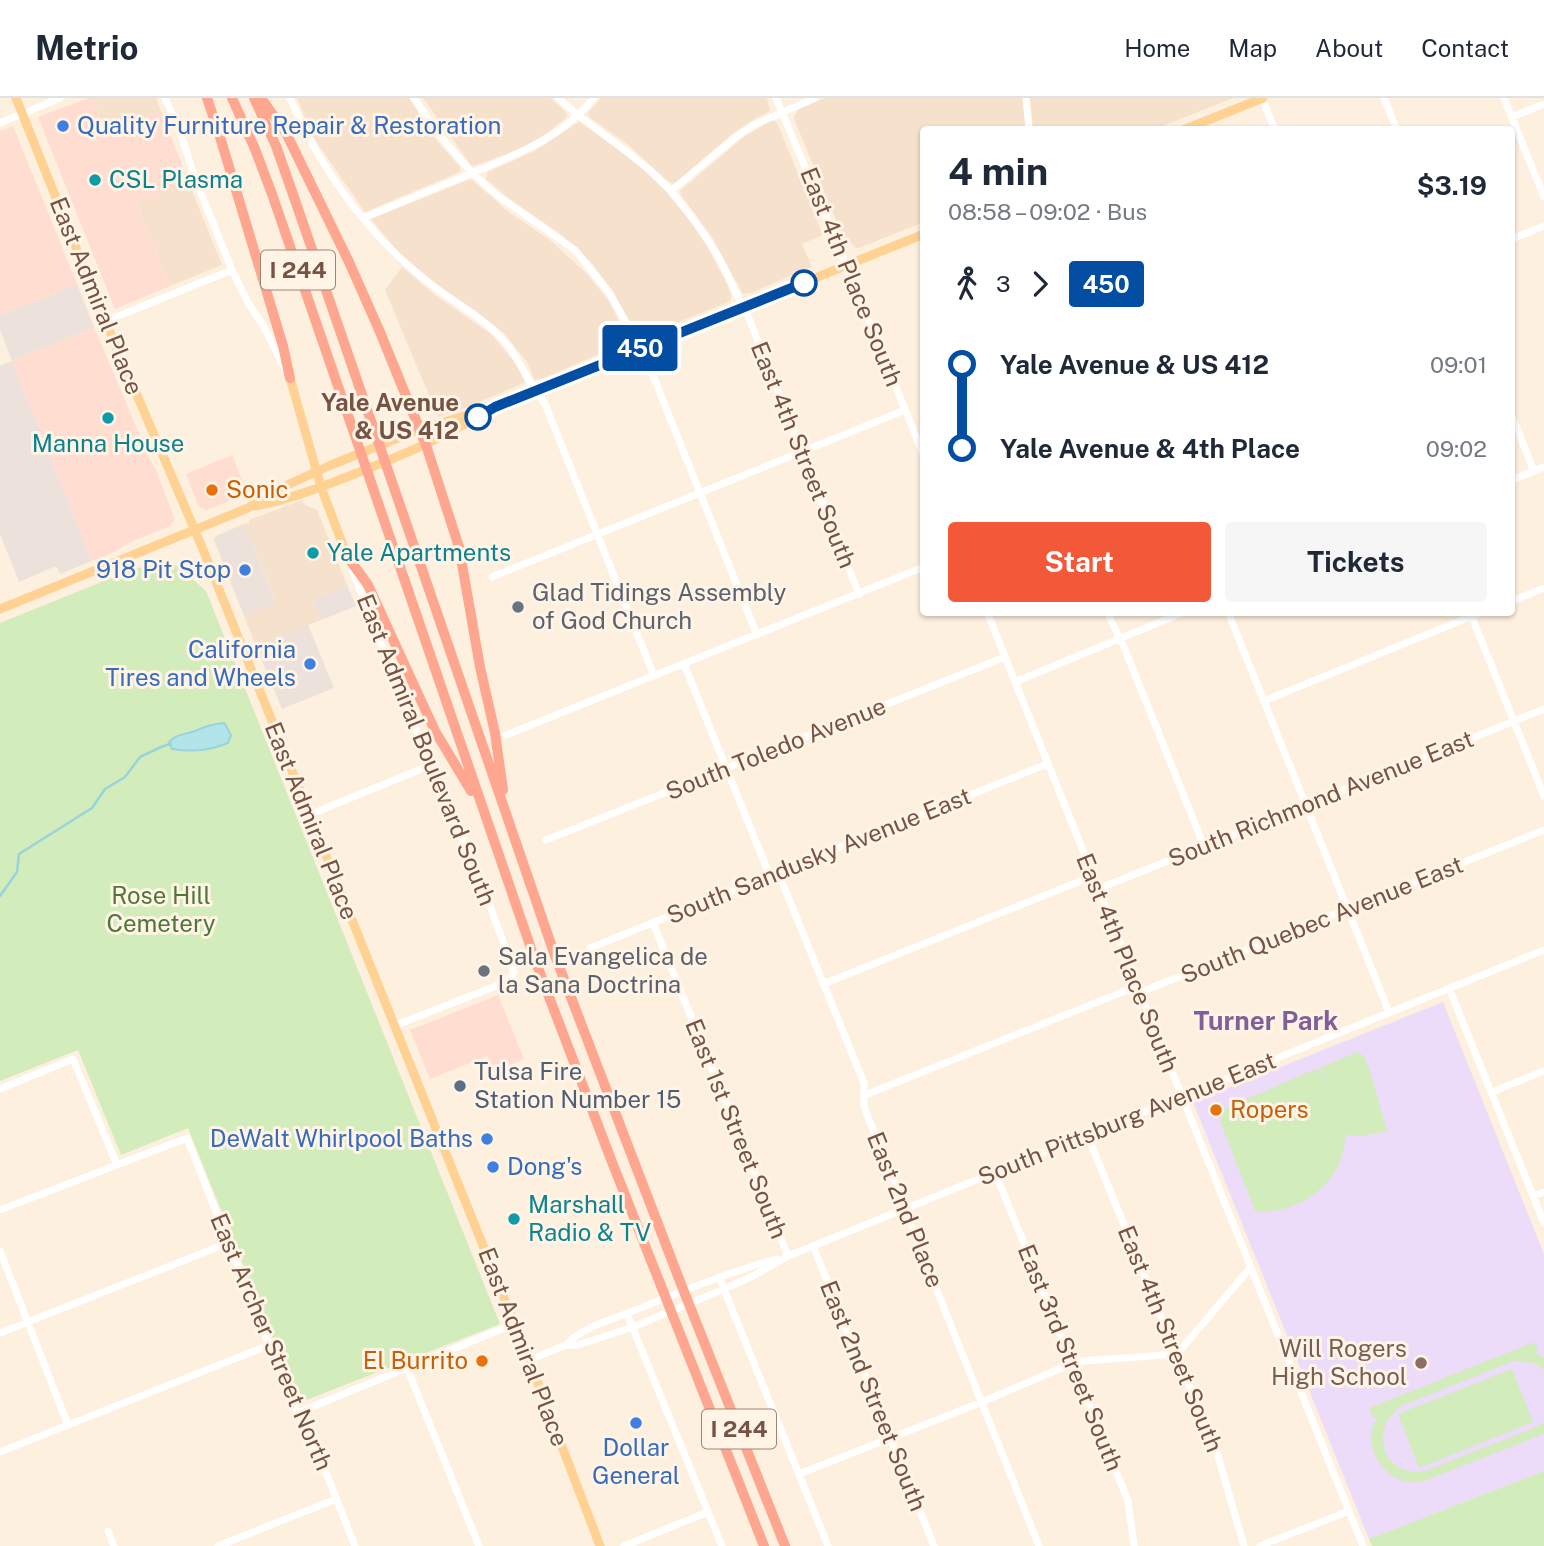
<!DOCTYPE html>
<meta charset="utf-8">
<style>
:root{--surface:#fff;--page:#f6f6f7;--text:#1f2937;--muted:#747a83;--line:#e0e1e3;--accent:#f35838}
body{margin:0;font-family:"Public Sans",sans-serif;background:var(--page);color:var(--text);height:100vh;display:flex;flex-direction:column;font-size:26px;white-space:nowrap}
*{box-sizing:border-box;margin:0}
p{font-size:23px;color:var(--muted)}
.icon{flex:none;width:38px;height:38px;fill:none;stroke:currentColor;stroke-width:2;stroke-linecap:round;stroke-linejoin:round}
.map{position:relative;flex:1;overflow:hidden}
.side{position:absolute;left:920px;top:28px;width:595px;height:490px;display:flex;flex-direction:column;background:var(--surface);border-radius:7px;box-shadow:0 2px 5px #0004}
.side>*{flex:none}
.badge{padding:0 14px;border-radius:5px;font-size:24px;line-height:46px}
.map>.badge{position:absolute;translate:-50% -50%;box-shadow:0 0 0 4px #fff}
.legs{display:flex;align-items:center;gap:10px;height:77px;padding:0 28px;font-size:23px}
.legs p{margin-inline-start:auto}
.headline{display:flex;align-items:center;justify-content:space-between;height:119px;padding:0 28px}
h1{font-size:38px;font-weight:700;line-height:52px}
.button{display:flex;gap:14px;margin-top:auto;padding:14px 28px}
.button a{flex:1;height:80px;border-radius:7px;background:var(--accent);color:#fff;font-size:28px;font-weight:700;line-height:80px;text-align:center}
.button a+a{background:var(--page);color:var(--text)}
ul{padding:0 28px;list-style:none}
li{display:flex;align-items:center;gap:24px;height:84px;font-size:26px}
li i{display:grid;place-items:center;width:10px;height:100%;margin:0 9px;background:currentColor}
li i::after{content:'';width:18px;height:18px;margin:-9px;border:5px solid;border-radius:50%;background:var(--surface)}
li p{margin-inline-start:auto}
li:first-child i{background:linear-gradient(#0000 50%,currentColor 0)}
li:last-child i{background:linear-gradient(currentColor 50%,#0000 0)}
header{display:flex;align-items:center;gap:42px;box-sizing:border-box;height:98px;padding:0 35px;background:var(--surface);border-bottom:2px solid var(--line)}
header strong{font-size:33px}
nav{display:flex;gap:38px;margin-inline-start:auto;font-size:24px}
.map>svg:first-child{display:block}
</style>
<header>
<strong>Metrio</strong>
<nav><a>Home</a><a>Map</a><a>About</a><a>Contact</a></nav>
</header>
<div class="map">
<svg width="1544" height="1448" viewBox="0 0 1544 1448">
<rect width="100%" height="100%" fill="#fef0de"/>
<path fill="#f6e1cc" d="M92 0H156L161 13 106 35Z
M297 0H409L432 37 460 69V74L365 114 313 39Z
M423 0H550L567 15V19L547 35 520 51 474 68 471 67Z
M601 0H767L770 13 752 22 731 37 674 86 669 84 626 45 589 19 588 15Z
M825 0H1023L1026 31 924 32V124L859 150H856L850 144 846 146 794 21V18L799 11Z
M1030 0H1233L1155 31 1033 32Z
M771 23H775L778 27 823 137 802 146 812 169 750 195 743 196 712 139 681 97 680 93 745 38Z
M579 24 602 39 640 68 667 95 690 123 708 150 727 186 731 197V202L726 205 647 237 638 238 613 193 590 163 562 137 510 101 486 81 488 74 535 53Z
M471 81 510 115 551 143 587 176 609 203 628 242 621 247 541 281H534L527 264 504 235 470 209 440 189 400 156 371 121Z
M189 85 222 167 170 188 136 105Z
M402 169 435 197 491 236 516 266 524 282V285L460 312 438 319 385 192Z
M302 402 304 406 317 412 347 487 313 502 321 522 256 548 244 518 276 504 244 426 249 425V422Z"/>
<path fill="#ffddd1" d="M88 0H92L106 35 161 13 189 85 136 106 170 188 115 211 38 19Z
M13 28 77 186 0 217V33Z
M94 229 151 364 155 370 175 421 170 428 133 443 110 456 92 463 12 263Z
M232 357 248 396 206 412 199 409 186 376Z
M498 897 524 961 494 974 487 958 430 981 410 932Z"/>
<path fill="#ece2db" d="M77 186 94 229 12 263 92 463 60 476 56 468 19 484 0 436V268L12 263 0 232V217Z
M244 426 276 505 244 518 214 442 216 438Z
M347 487 356 508 321 522 313 502Z
M308 527 334 590 282 611 256 548Z"/>
<path fill="#eddbfa" d="M1443 904 1544 1156V1373L1369 1441 1193 1004Z"/>
<path fill="#d2ecbc" d="M174 466 179 469 206 493 500 1226 299 1305 188 1030 121 1057 78 952 0 983V525L136 470Z
M1357 954 1364 958 1371 976 1387 1033 1361 1038 1345 1037C1346 1083 1298 1118 1255 1113L1220 1023 1226 1010 1318 970 1328 988 1320 970Z
M1534 1244 1538 1252 1535 1255 1544 1259V1272L1534 1265 1514 1263 1401 1308C1368 1333 1383 1380 1425 1373L1538 1328 1544 1324V1336L1424 1383C1419 1384 1412 1385 1406 1384 1386 1379 1369 1356 1371 1336 1372 1330 1375 1324 1377 1319L1373 1320 1369 1310Z
M1512 1271 1533 1324 1419 1370 1398 1316Z
M1544 1373V1448H1372L1369 1441Z"/>
<path fill="#b2e4e9" stroke="#97d4db" stroke-width="2" d="M223 625 225 626 231 637 228 645C207 653 195 654 172 651L169 644C177 635 185 637 195 633 204 629 212 626 223 625Z"/>
<g fill="none" stroke-linecap="round" stroke-linejoin="round">
<path stroke="#97d4db" stroke-width="2.5" d="M0 798 17 774 19 756 92 710 105 691 125 679 140 659 161 649 170 646"/>
<path stroke="#fff" stroke-width="7" d="M165 0 180 34 195 80 232 172 247 203 264 229 285 271
M290 0C319 69 365 133 423 180 449 202 482 218 504 243 514 254 520 266 527 279 532 288 539 297 545 306L654 578
M414 0 441 39 472 75 498 98 575 152 610 196 648 265 757 537
M558 0C594 33 638 57 671 93 685 110 705 136 716 155 728 175 736 198 748 218L859 496
M776 0 840 152 924 358
M1026 0 1029 32
M1262 0 1275 32
M1384 0 1397 32
M1504 0 1544 99
M1512 19 1544 6
M0 25 60 0
M671 93 737 38 756 26 815 0
M363 120C399 105 436 90 472 75 519 55 560 41 594 0
M1512 141 1544 128
M106 223 232 172
M1512 318 1534 373
M1512 382 1544 369
M351 469 402 598 487 800 514 874 510 881 506 884 394 928
M492 479 905 312
M1512 503 1544 490
M987 514 1363 1448
M1107 514 1124 549 1204 748
M1228 514 1389 914
M1471 517 1544 698
M684 566 770 778
M1015 584 1184 514
M1264 603 1482 514
M506 637 924 469
M309 717 431 667
M546 742 1005 559
M778 774 864 985V1008L868 1019 902 1101 908 1120 1039 1448
M1098 791 1544 611
M653 825 788 1158
M590 850 1047 666
M823 886 1093 778
M1449 890 1544 1125
M0 991 73 961 117 1067
M1492 994 1544 973
M865 997 1130 891 1146 892 1544 732
M1087 1036 1218 1358 1244 1448
M995 1074 1128 1403 1134 1448
M1533 1098 1544 1094
M0 1112 187 1040 269 1247 293 1306 327 1377 355 1448
M813 1148 934 1448
M0 1153 68 1327
M719 1179 828 1448
M627 1216 722 1448
M0 1235 228 1145
M566 1247C582 1229 611 1222 633 1213 681 1194 728 1174 777 1161
M529 1262 566 1247H578L633 1229 724 1191 755 1177 788 1158 813 1148 1544 852
M407 1270 479 1448
M297 1315 514 1226
M0 1354 269 1247
M799 1376 982 1304 1073 1265 1083 1263 1177 1256 1250 1170
M108 1433 114 1448
M218 1448 336 1401
M624 1448 708 1414
M1260 1448 1349 1413"/>
<path stroke="#ffd294" stroke-width="9" d="M16 0 107 227 202 449 529 1262 600 1448
M1183 32 1263 0
M290 280 321 389 347 458
M255 408C292 401 327 387 362 373 405 356 445 339 484 315
M0 511 248 410 272 394 331 367 420 331 495 309 924 136"/>
<path stroke="#fea68f" stroke-width="10" d="M207 0 220 39 283 248 290 280
M232 0 255 51 272 96 535 862 612 1064 764 1448
M254 0 276 48 295 102 554 855 681 1186 785 1448
M261 0 286 35 349 164 380 234 426 347 459 449 480 569 495 635 503 692
M347 458 368 487 435 633 471 693"/>
</g>
<g fill="none" stroke-linecap="round" stroke-linejoin="round">
<defs>
<path id="line-1" d="M478 319 495 309 804 185"/>
</defs>
<use href="#line-1" stroke="#fff" stroke-width="16"/>
<use href="#line-1" stroke="#034ea2" stroke-width="10"/>
</g>
<g fill="#3f7fe0" stroke="#fff4e6" stroke-width="2.5">
<circle cx="63" cy="28" r="7"/>
<circle cx="245" cy="472" r="7"/>
<circle cx="310" cy="566" r="7"/>
<circle cx="487" cy="1041" r="7"/>
<circle cx="493" cy="1069" r="7"/>
<circle cx="636" cy="1325" r="7"/>
</g>
<g fill="#0f9aa8" stroke="#fff4e6" stroke-width="2.5">
<circle cx="95" cy="82" r="7"/>
<circle cx="108" cy="320" r="7"/>
<circle cx="313" cy="455" r="7"/>
<circle cx="514" cy="1121" r="7"/>
</g>
<g fill="#fff" stroke="#034ea2" stroke-width="3.5">
<circle cx="804" cy="185" r="12"/>
<circle cx="478" cy="319" r="12"/>
</g>
<g fill="#e8710a" stroke="#fff4e6" stroke-width="2.5">
<circle cx="212" cy="392" r="7"/>
<circle cx="1216" cy="1012" r="7"/>
<circle cx="482" cy="1263" r="7"/>
</g>
<g fill="#6b7280" stroke="#fff4e6" stroke-width="2.5">
<circle cx="518" cy="509" r="7"/>
<circle cx="484" cy="873" r="7"/>
</g>
<circle fill="#5c6f8a" stroke="#fff4e6" stroke-width="2.5" cx="460" cy="988" r="7"/>
<circle fill="#8d6e63" stroke="#fff4e6" stroke-width="2.5" cx="1421" cy="1265" r="7"/>
<g text-anchor="middle" stroke-width="6" stroke-linejoin="round" paint-order="stroke">
<g fill="#fff4e6" stroke="#9f8475" stroke-width="2">
<rect x="261" y="152.5" width="74" height="39" rx="5"/>
<rect x="702" y="1311.5" width="74" height="39" rx="5"/>
</g>
<g font-size="23" font-weight="bold" fill="#765444">
<text x="298" y="180">I 244</text>
<text x="739" y="1339">I 244</text>
</g>
<g font-size="24" fill="#366cbe" stroke="#fff4e6" text-anchor="end">
<text x="77" y="36" text-anchor="start">Quality Furniture Repair &amp; Restoration</text>
<text x="231" y="480">918 Pit Stop</text>
<text x="296" y="560">California<tspan x="296" dy="28">Tires and Wheels</tspan></text>
<text x="473" y="1049">DeWalt Whirlpool Baths</text>
<text x="507" y="1077" text-anchor="start">Dong's</text>
<text x="636" y="1358" text-anchor="middle">Dollar<tspan x="636" dy="28">General</tspan></text>
</g>
<g font-size="24" fill="#0d838f" stroke="#fff4e6" text-anchor="start">
<text x="109" y="90">CSL Plasma</text>
<text x="108" y="354" text-anchor="middle">Manna House</text>
<text x="327" y="463">Yale Apartments</text>
<text x="528" y="1115">Marshall<tspan x="528" dy="28">Radio &amp; TV</tspan></text>
</g>
<g font-size="24" fill="#765444" stroke="#fff4e6">
<text transform="translate(851 179) rotate(68)" y="8">East 4th Place South</text>
<text transform="translate(96 198) rotate(68)" y="8">East Admiral Place</text>
<text transform="translate(803 357) rotate(68)" y="8">East 4th Street South</text>
<text transform="translate(776 651) rotate(-22)" y="8">South Toledo Avenue</text>
<text transform="translate(426 652) rotate(68)" y="8">East Admiral Boulevard South</text>
<text transform="translate(1321 701) rotate(-22)" y="8">South Richmond Avenue East</text>
<text transform="translate(311 723) rotate(68)" y="8">East Admiral Place</text>
<text transform="translate(819 758) rotate(-22)" y="8">South Sandusky Avenue East</text>
<text transform="translate(1322 822) rotate(-22)" y="8">South Quebec Avenue East</text>
<text transform="translate(1127 865) rotate(68)" y="8">East 4th Place South</text>
<text transform="translate(1127 1021) rotate(-22)" y="8">South Pittsburg Avenue East</text>
<text transform="translate(736 1031) rotate(68)" y="8">East 1st Street South</text>
<text transform="translate(905 1112) rotate(68)" y="8">East 2nd Place</text>
<text transform="translate(1170 1241) rotate(68)" y="8">East 4th Street South</text>
<text transform="translate(271 1244) rotate(67)" y="8">East Archer Street North</text>
<text transform="translate(523 1249) rotate(69)" y="8">East Admiral Place</text>
<text transform="translate(1070 1260) rotate(68)" y="8">East 3rd Street South</text>
<text transform="translate(873 1298) rotate(68)" y="8">East 2nd Street South</text>
</g>
<g font-size="24" font-weight="bold" fill="#765444" stroke="#fff4e6" text-anchor="end">
<text x="459" y="313">Yale Avenue<tspan x="459" dy="28">&amp; US 412</tspan></text>
</g>
<g font-size="24" fill="#c56008" stroke="#fff4e6" text-anchor="start">
<text x="226" y="400">Sonic</text>
<text x="1230" y="1020">Ropers</text>
<text x="468" y="1271" text-anchor="end">El Burrito</text>
</g>
<g font-size="24" fill="#5b616d" stroke="#fff4e6" text-anchor="start">
<text x="532" y="503">Glad Tidings Assembly<tspan x="532" dy="28">of God Church</tspan></text>
<text x="498" y="867">Sala Evangelica de<tspan x="498" dy="28">la Sana Doctrina</tspan></text>
</g>
<g font-size="24" fill="#4e7739" stroke="#fff4e6">
<text x="161" y="806">Rose Hill<tspan x="161" dy="28">Cemetery</tspan></text>
</g>
<g font-size="24" fill="#4e5e75" stroke="#fff4e6" text-anchor="start">
<text x="474" y="982">Tulsa Fire<tspan x="474" dy="28">Station Number 15</tspan></text>
</g>
<g font-size="24" fill="#785e54" stroke="#fff4e6" text-anchor="end">
<text x="1407" y="1259">Will Rogers<tspan x="1407" dy="28">High School</tspan></text>
</g>
<g font-size="26" font-weight="bold" fill="#835f9a" stroke="#fff4e6">
<text x="1266" y="932">Turner Park</text>
</g>
</g>
</svg>
<b class="badge" style="left:640px;top:250px;background:#034ea2;color:#fff">450</b>
<section class="side">
<div class="headline"><div><h1>4 min</h1><p>08:58 – 09:02 · Bus</p></div><b>$3.19</b></div>
<div class="legs"><svg class="icon" aria-label="walk" viewBox="0 0 24 24"><circle cx="13" cy="4" r="2"/><path d="M13 8l-2 6 4 7M11 14l-3 7M7 12l3-4h3l4 4"/></svg>3<svg class="icon" aria-label="forward" viewBox="0 0 24 24"><path d="M9 5l7 7-7 7"/></svg><b class="badge" style="background:#034ea2;color:#fff">450</b></div>
<ul>
<li><i style="color:#034ea2"></i><b>Yale Avenue &amp; US 412</b><p>09:01</p></li>
<li><i style="color:#034ea2"></i><b>Yale Avenue &amp; 4th Place</b><p>09:02</p></li>
</ul>
<div class="button"><a>Start</a><a>Tickets</a></div>
</section>
</div>
